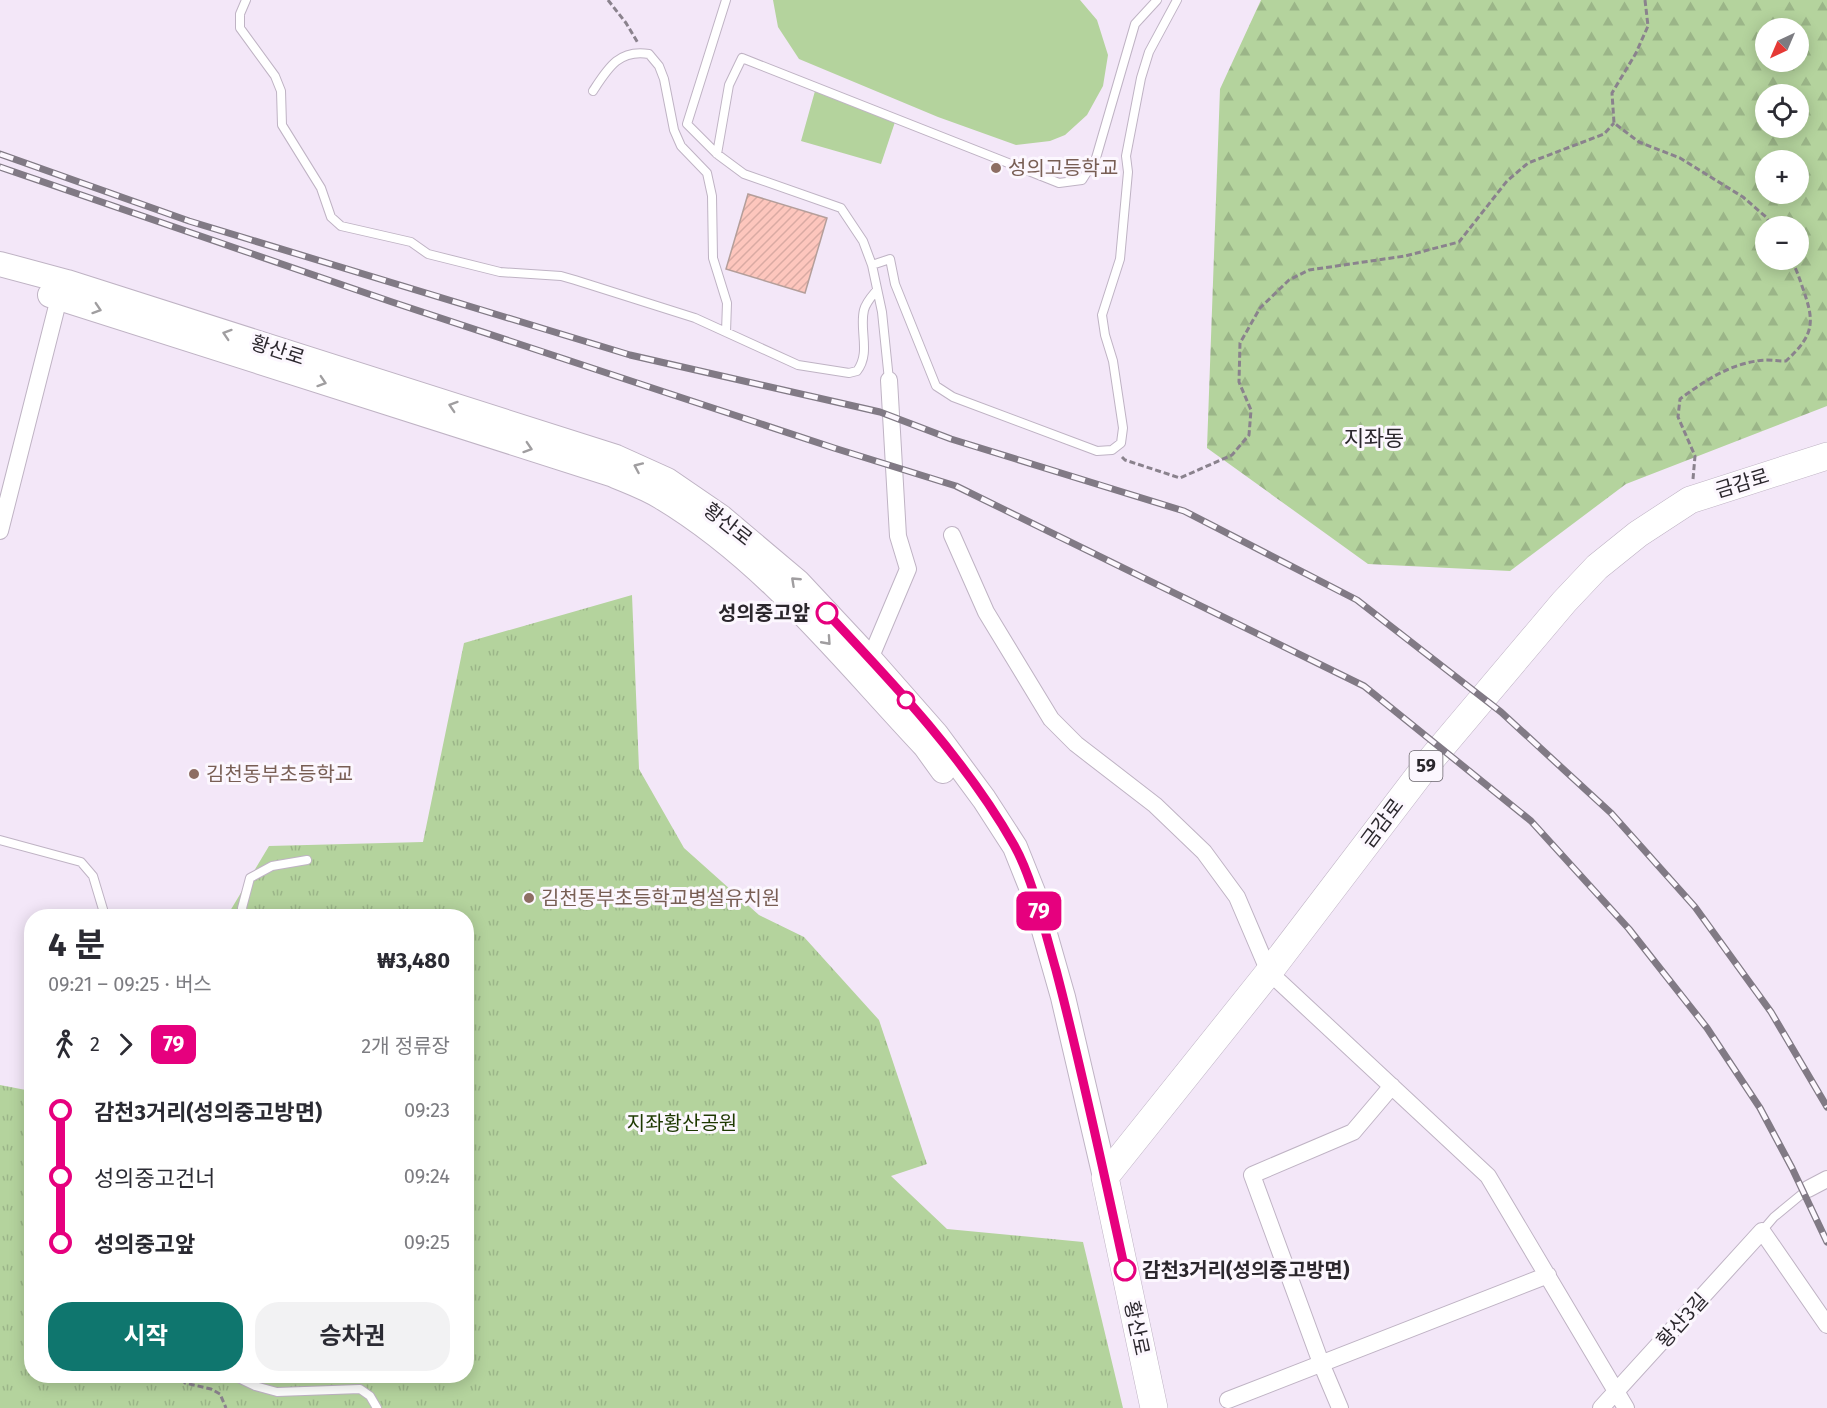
<!DOCTYPE html>
<html lang="ko">
<meta charset="utf-8">
<style>
:root{--surface:#fff;--page:#f2f2f3;--text:#2b2b33;--muted:#7c7c81;--accent:#0f766e}
body{margin:0;font-family:"Fira Sans","Noto Sans KR",sans-serif;background:var(--page);color:var(--text);height:100vh;display:flex;flex-direction:column;font-size:22px;white-space:nowrap}
*{box-sizing:border-box;margin:0}
p{font-size:20px;color:var(--muted)}
.icon{flex:none;width:33px;height:33px;fill:none;stroke:currentColor;stroke-width:2;stroke-linecap:round;stroke-linejoin:round}
.map{position:relative;flex:1;overflow:hidden}
.details{position:absolute;left:24px;top:909px;width:450px;height:474px;display:flex;flex-direction:column;background:var(--surface);border-radius:24px;box-shadow:0 3px 15px #0003}
.details>*{flex:none}
.badge{padding:0 12px;border-radius:9px;font-size:21px;line-height:39px}
.needle{width:39px;rotate:224deg}
.fabs{position:absolute;left:1755px;top:18px;display:grid;gap:12px}
.fabs a{display:grid;place-items:center;width:54px;height:54px;border-radius:50%;background:var(--surface);box-shadow:0 3px 15px #0003;font-size:30px}
.map>.badge{position:absolute;translate:-50% -50%;box-shadow:0 0 0 3px #fff}
.legs{display:flex;align-items:center;gap:9px;height:66px;padding:0 24px;font-size:20px}
.legs p{margin-inline-start:auto}
.overview{display:flex;align-items:center;justify-content:space-between;height:102px;padding:0 24px}
h1{font-size:33px;font-weight:700;line-height:45px}
.action{display:flex;gap:12px;margin-top:auto;padding:12px 24px}
.action a{flex:1;height:69px;border-radius:24px;background:var(--accent);color:#fff;font-size:24px;font-weight:700;line-height:69px;text-align:center}
.action a+a{background:var(--page);color:var(--text)}
ul{padding:0 24px;list-style:none}
li{display:flex;align-items:center;gap:21px;height:66px;font-size:22px}
li i{display:grid;place-items:center;width:9px;height:100%;margin:0 8px;background:currentColor}
li i::after{content:'';width:15px;height:15px;margin:-8px;border:4px solid;border-radius:50%;background:var(--surface)}
li p{margin-inline-start:auto}
li:first-child i{background:linear-gradient(#0000 50%,currentColor 0)}
li:last-child i{background:linear-gradient(currentColor 50%,#0000 0)}
.map>svg:first-child{display:block}
</style>
<div class="map">
<svg width="1827" height="1408" viewBox="0 0 1827 1408">
<defs>
<pattern id="forest-firs" width="22" height="20" patternUnits="userSpaceOnUse" patternTransform="scale(1.5)"><rect width="22" height="20" fill="#b4d39d"/><path d="M5 1l3.5 6h-7zM16 11l3.5 6h-7z" fill="#9bb588"/></pattern>
<pattern id="park-tufts" width="24" height="20" patternUnits="userSpaceOnUse" patternTransform="scale(1.5)"><rect width="24" height="20" fill="#b4d39d"/><path d="M3 7l-1-3M5 7V3M7 7l1-3M15 17l-1-3M17 17v-4M19 17l1-3" fill="none" stroke="#9bb588"/></pattern>
<pattern id="building-hatch" width="6" height="6" patternUnits="userSpaceOnUse" patternTransform="scale(1.5)"><rect width="6" height="6" fill="#fdc6bd"/><path d="M-1 1l2-2M0 6l6-6M5 7l2-2" fill="none" stroke="#d9aaa3"/></pattern>
</defs>
<rect width="100%" height="100%" fill="#f3e7f8"/>
<path fill="#b4d39d" d="M773 0H1080L1097 20 1108 55 1103 86 1087 115 1065 135 1050 141 1016 145 938 117 799 59 778 27Z
M815 91 895 122 881 164 801 141Z"/>
<path fill="url(#forest-firs)" fill-rule="evenodd" d="M1261 0H1827V406L1626 484 1510 571 1368 564 1207 448 1220 89ZM1766 28H1798V62H1766ZM1766 94H1798V128H1766ZM1766 160H1798V194H1766ZM1766 226H1798V260H1766Z"/>
<path fill="url(#park-tufts)" d="M632 595 639 769 684 848 759 915 804 937 879 1020 927 1164 891 1176 947 1229 1083 1242 1123 1408H0V1085L31 1091 32 1376H466V916H227L269 846 423 842 464 643Z"/>
<path fill="url(#building-hatch)" stroke="#b49e9a" stroke-width="1.5" d="M748 194 827 218 805 293 726 269Z"/>
<g fill="none" stroke-linecap="round" stroke-linejoin="round">
<defs>
<path id="lane" d="M246 0 240 14V28L275 76 281 91 282 125 321 188 331 217 341 226 411 242 428 254 500 272 561 276 575 280 695 318 798 365 849 373 857 371C871 353 859 330 864 310 866 302 872 296 877 290
M726 0 687 124 717 154 744 174 841 208 863 241 872 265 882 312 889 380
M593 91C608 68 619 49 649 54L659 66 664 79 674 130 681 146 707 173 712 196 713 258 727 303 726 332
M717 154 729 85 742 58 1059 183 1082 180 1096 158 1135 24 1157 0
M872 265 890 259 895 284 936 386 953 397 1097 451 1112 450 1121 443 1123 428 1113 361 1105 335 1102 315 1120 259 1128 172 1126 156 1141 78 1149 52 1177 0
M0 840 81 862 93 876 105 916
M244 916 242 908 250 878 272 866 307 860
M1762 1231 1774 1217 1808 1189
M234 1376 255 1386 277 1392 360 1389 370 1396 377 1408"/>
<path id="street" d="M0 531 59 298 64 289
M952 535 986 612 1051 719 1076 744 1155 805 1204 852 1237 897 1269 972 1488 1176 1626 1408
M870 659 908 569 898 536 889 380
M1808 1189 1827 1179
M1228 1400 1548 1275
M1340 1408 1321 1363 1252 1175 1353 1132 1392 1086
M1601 1408 1762 1231 1827 1325"/>
<path id="secondary" d="M0 264 67 282 616 457 667 480 721 517 798 582 870 659 936 734 984 799 1015 847 1033 892 1063 997 1105 1177
M50 295 611 474C627 481 645 487 661 497 766 560 842 658 925 746L943 771"/>
<path id="primary" d="M1154 1408 1105 1177 1269 972 1429 762 1564 602 1597 567 1638 534 1690 500 1827 456"/>
</defs>
<use href="#lane" stroke="#bfb3c4" stroke-width="10"/>
<use href="#street" stroke="#bfb3c4" stroke-width="18"/>
<use href="#secondary" stroke="#bfb3c4" stroke-width="26"/>
<use href="#primary" stroke="#bfb3c4" stroke-width="28"/>
<path stroke="#8a828d" stroke-width="3" stroke-dasharray="6 3" stroke-linecap="butt" d="M608 0 626 23 638 43
M1645 0 1648 26 1636 53 1612 93 1614 123 1639 142 1680 158 1743 197 1766 217 1772 226
M1122 457 1125 460 1180 478 1232 455 1249 435 1251 410 1239 382 1240 343 1260 308 1289 280 1309 270 1405 256 1459 242 1507 181 1528 163 1604 134 1614 123
M1693 479 1695 456 1678 417 1680 399C1703 382 1728 365 1757 361 1766 359 1776 361 1786 361 1815 334 1815 322 1802 286 1799 277 1796 268 1791 260
M191 1376 182 1380 185 1383 211 1389 220 1394 226 1408"/>
<use href="#lane" stroke="#fff" stroke-width="8"/>
<use href="#street" stroke="#fff" stroke-width="16"/>
<use href="#secondary" stroke="#fff" stroke-width="24"/>
<use href="#primary" stroke="#fff" stroke-width="27"/>
<defs>
<path id="rail" d="M0 154 189 221 630 355 880 412 951 439 1184 511 1357 600 1501 712 1611 813 1695 907 1771 1012 1827 1107
M0 167 392 302 834 448 956 486 1364 686 1531 821 1629 929 1707 1028 1760 1108 1792 1168 1827 1242"/>
</defs>
<use href="#rail" stroke="#817a85" stroke-width="7"/>
<use href="#rail" stroke="#fcf7fe" stroke-width="4.5" stroke-dasharray="14" stroke-linecap="butt"/>
</g>
<defs><path id="oneway-chevron" d="M-2-3.5L2.5 0L-2 3.5" fill="none" stroke-width="1.6" stroke-linecap="round" stroke-linejoin="round" transform="scale(1.5)"/></defs>
<g stroke="#a09ea0">
<use href="#oneway-chevron" transform="translate(97 309) rotate(18)"/>
<use href="#oneway-chevron" transform="translate(227 334) rotate(-162)"/>
<use href="#oneway-chevron" transform="translate(322 382) rotate(18)"/>
<use href="#oneway-chevron" transform="translate(453 406) rotate(-162)"/>
<use href="#oneway-chevron" transform="translate(528 448) rotate(18)"/>
<use href="#oneway-chevron" transform="translate(638 467) rotate(-156)"/>
<use href="#oneway-chevron" transform="translate(795 581) rotate(-137)"/>
<use href="#oneway-chevron" transform="translate(827 641) rotate(48)"/>
</g>
<g fill="none" stroke-linecap="round" stroke-linejoin="round">
<defs>
<path id="line-1" d="M827 613C894 684 966 760 1014 845 1033 879 1045 932 1056 970 1082 1069 1103 1170 1125 1270"/>
</defs>
<use href="#line-1" stroke="#fff" stroke-width="14"/>
<use href="#line-1" stroke="#e6007e" stroke-width="9"/>
</g>
<g fill="#8d6e63" stroke="#fcf7fe" stroke-width="2">
<circle cx="996" cy="168" r="6"/>
<circle cx="194" cy="774" r="6"/>
<circle cx="529" cy="898" r="6"/>
</g>
<g fill="#fff" stroke="#e6007e" stroke-width="3">
<circle cx="827" cy="613" r="10"/>
<circle cx="906" cy="700" r="8"/>
<circle cx="1125" cy="1270" r="10"/>
</g>
<g text-anchor="middle" stroke-width="6" stroke-linejoin="round" paint-order="stroke">
<rect fill="#fcf7fe" stroke="#6a656c" stroke-width="1.5" x="1409.5" y="751" width="33" height="30" rx="4.5"/>
<g font-size="18" font-weight="bold" fill="#2b272d">
<text x="1426" y="772">59</text>
</g>
<g font-size="20" fill="#785e54" stroke="#fcf7fe" text-anchor="start">
<text x="1008" y="175">성의고등학교</text>
<text x="206" y="781">김천동부초등학교</text>
<text x="541" y="905">김천동부초등학교병설유치원</text>
</g>
<g font-size="20" fill="#2b272d" stroke="#fcf7fe">
<text transform="translate(278 350) rotate(18)" y="7">황산로</text>
<text transform="translate(1742 483) rotate(-17)" y="7">금감로</text>
<text transform="translate(728 524) rotate(38)" y="7">황산로</text>
<text transform="translate(1382 823) rotate(-53)" y="7">금감로</text>
<text transform="translate(1682 1320) rotate(-48)" y="7">황산3길</text>
<text transform="translate(1137 1328) rotate(78)" y="7">황산로</text>
</g>
<g font-size="20" font-weight="bold" fill="#2b272d" stroke="#fcf7fe" text-anchor="end">
<text x="810" y="620">성의중고앞</text>
<text x="1142" y="1277" text-anchor="start">감천3거리(성의중고방면)</text>
</g>
<g font-size="20" fill="#1d3800" stroke="#fcf7fe">
<text x="682" y="1130">지좌황산공원</text>
</g>
<g font-size="22" fill="#2b272d" stroke="#fcf7fe">
<text x="1374" y="446">지좌동</text>
</g>
</g>
</svg>
<div class="fabs">
<a><svg class="needle" viewBox="-14 -14 28 28"><path d="M0-13l5 13h-10z" fill="#e53935"/><path d="M0 13l5-13h-10z" fill="#7c7c81"/></svg></a>
<a><svg class="icon" aria-label="locate" viewBox="0 0 24 24"><circle cx="12" cy="12" r="6"/><path d="M12 2v4M12 18v4M2 12h4M18 12h4"/></svg></a>
<a>+</a>
<a>−</a>
</div>
<b class="badge" style="left:1039px;top:911px;background:#e6007e;color:#fff">79</b>
<section class="details">
<div class="overview"><div><h1>4 분</h1><p>09:21 – 09:25 · 버스</p></div><b>₩3,480</b></div>
<div class="legs"><svg class="icon" aria-label="walk" viewBox="0 0 24 24"><circle cx="13" cy="4" r="2"/><path d="M13 8l-2 6 4 7M11 14l-3 7M7 12l3-4h3l4 4"/></svg>2<svg class="icon" aria-label="forward" viewBox="0 0 24 24"><path d="M9 5l7 7-7 7"/></svg><b class="badge" style="background:#e6007e;color:#fff">79</b><p>2개 정류장</p></div>
<ul>
<li><i style="color:#e6007e"></i><b>감천3거리(성의중고방면)</b><p>09:23</p></li>
<li><i style="color:#e6007e"></i><span>성의중고건너</span><p>09:24</p></li>
<li><i style="color:#e6007e"></i><b>성의중고앞</b><p>09:25</p></li>
</ul>
<div class="action"><a>시작</a><a>승차권</a></div>
</section>
</div>
